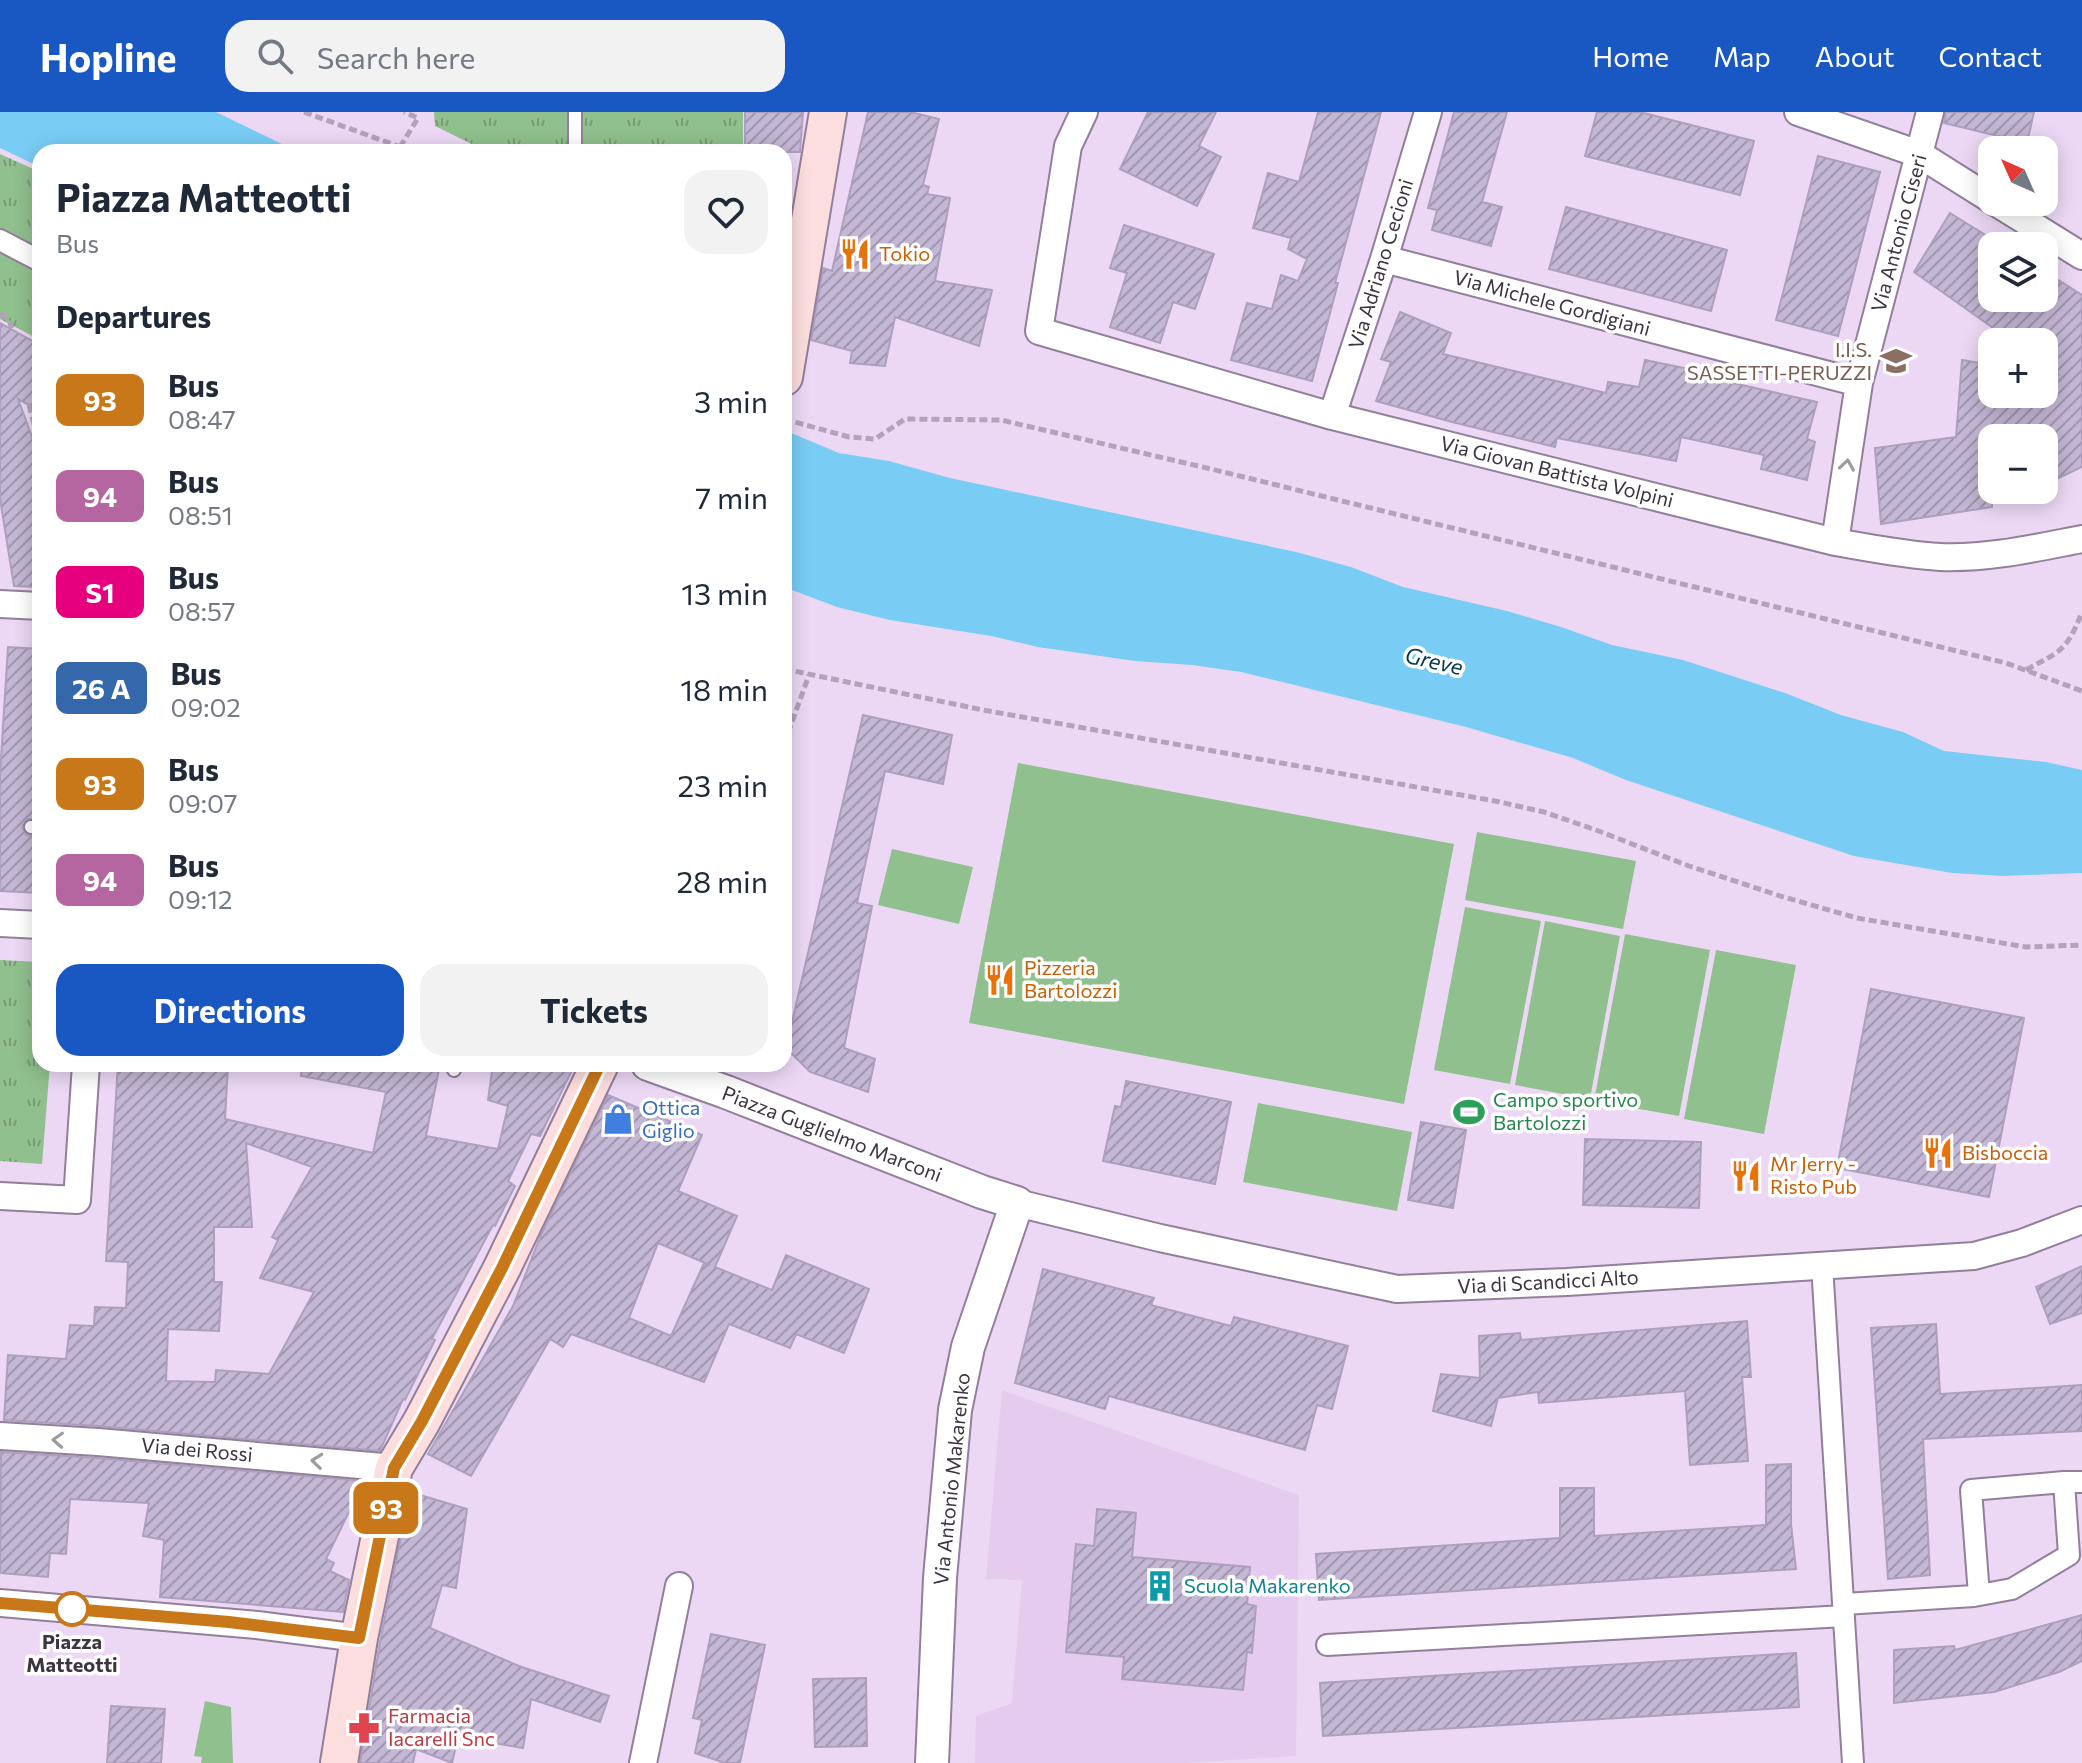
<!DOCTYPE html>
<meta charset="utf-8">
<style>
:root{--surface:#fff;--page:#f2f2f3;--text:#1f2937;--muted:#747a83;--accent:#1957c2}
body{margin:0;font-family:Commissioner,sans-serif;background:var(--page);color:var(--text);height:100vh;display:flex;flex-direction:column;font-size:30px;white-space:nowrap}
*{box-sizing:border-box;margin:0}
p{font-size:26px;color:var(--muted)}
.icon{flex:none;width:44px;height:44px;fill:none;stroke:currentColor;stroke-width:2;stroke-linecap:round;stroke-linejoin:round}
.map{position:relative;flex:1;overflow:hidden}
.sheet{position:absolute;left:32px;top:32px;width:760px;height:928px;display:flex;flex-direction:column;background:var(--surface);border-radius:24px;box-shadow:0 4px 20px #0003}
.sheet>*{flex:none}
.badge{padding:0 16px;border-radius:12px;font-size:28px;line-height:52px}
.needle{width:52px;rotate:315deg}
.fabs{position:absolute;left:1978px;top:24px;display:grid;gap:16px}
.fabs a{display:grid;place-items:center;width:80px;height:80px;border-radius:16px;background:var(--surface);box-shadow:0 4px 20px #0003;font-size:40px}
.map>.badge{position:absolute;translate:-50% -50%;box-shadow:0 0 0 4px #fff}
h2{padding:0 24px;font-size:30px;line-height:72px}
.round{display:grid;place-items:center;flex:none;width:84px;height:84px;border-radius:24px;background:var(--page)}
.overview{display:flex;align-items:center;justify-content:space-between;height:136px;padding:0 24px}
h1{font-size:38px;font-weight:700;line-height:60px}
.action{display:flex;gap:16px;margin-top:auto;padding:16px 24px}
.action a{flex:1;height:92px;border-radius:24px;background:var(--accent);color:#fff;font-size:32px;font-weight:700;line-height:92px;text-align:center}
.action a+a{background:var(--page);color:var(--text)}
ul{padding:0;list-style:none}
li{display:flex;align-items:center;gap:24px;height:96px;padding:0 24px}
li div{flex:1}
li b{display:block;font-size:30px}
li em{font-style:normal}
li .badge{min-width:88px;font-weight:700;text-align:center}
header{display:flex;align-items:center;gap:48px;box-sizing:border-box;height:112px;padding:0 40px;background:var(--accent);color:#fff}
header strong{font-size:38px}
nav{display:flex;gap:44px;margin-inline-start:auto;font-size:28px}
.search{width:560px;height:72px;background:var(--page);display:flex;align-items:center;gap:20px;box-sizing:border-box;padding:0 28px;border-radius:24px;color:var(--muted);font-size:30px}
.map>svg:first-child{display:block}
</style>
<header>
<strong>Hopline</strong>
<div class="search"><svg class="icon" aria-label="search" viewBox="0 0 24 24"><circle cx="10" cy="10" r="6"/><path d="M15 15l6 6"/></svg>Search here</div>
<nav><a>Home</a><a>Map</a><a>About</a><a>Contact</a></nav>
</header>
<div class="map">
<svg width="2082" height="1651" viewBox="0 0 2082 1651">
<defs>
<pattern id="park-tufts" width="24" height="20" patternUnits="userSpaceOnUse" patternTransform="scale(2)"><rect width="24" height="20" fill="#90c08e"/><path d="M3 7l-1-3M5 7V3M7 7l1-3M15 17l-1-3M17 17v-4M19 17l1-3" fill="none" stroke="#779d75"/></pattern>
<pattern id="building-hatch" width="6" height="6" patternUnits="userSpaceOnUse" patternTransform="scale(2)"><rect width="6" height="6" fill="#c4b7d6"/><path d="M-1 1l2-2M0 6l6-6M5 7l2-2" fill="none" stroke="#a096af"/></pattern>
</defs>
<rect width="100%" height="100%" fill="#ecd8f5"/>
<path fill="#e5ccef" d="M1002 1278 1299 1383 1296 1644 1186 1651H975L976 1604 1012 1591 1022 1468 986 1467Z"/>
<path fill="#90c08e" d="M1018 651 1454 732 1404 992 969 911Z
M1477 720 1636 749 1623 817 1465 788Z
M892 737 973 755 959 812 878 793Z
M1465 795 1541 809 1510 972 1434 958Z
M1545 809 1620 824 1590 987 1515 973Z
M1625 822 1710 838 1679 1004 1594 989Z
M1716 838 1796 853 1764 1022 1684 1007Z
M1258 991 1412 1020 1397 1099 1243 1070Z
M205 1589 231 1595 233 1651H201L202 1645 194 1644Z"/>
<path fill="url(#park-tufts)" d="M434 0H743V31L745 40H625L603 32 599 40H488L435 14Z
M0 42 40 60V228L0 207Z
M0 848 40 850V952H50L42 1052 0 1049Z"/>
<path fill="#79cdf5" d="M0 0H216L280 31 293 40H40V55L0 36Z
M784 318 839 341 889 349 950 366 1296 440 1351 455 1403 475 1507 499 1561 515 1612 533 1683 548 1785 581 1841 603 1903 620 1944 639 2046 650 2082 658V761L2003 764 1952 761 1854 744 1626 668 1573 646 1466 615 1241 560 1192 553 1135 549 1038 535 991 524 890 508 837 495 784 475Z"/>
<path fill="url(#building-hatch)" stroke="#ada0be" stroke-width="2" fill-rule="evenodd" d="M745 0H803L800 40H745Z
M868 0H910L939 7 923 73 929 75 927 82 950 86 935 169 992 178 979 234 895 205 885 254 850 251 852 239 811 228 823 156 832 159Z
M1148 0H1216L1199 34 1221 45 1197 94 1120 57Z
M1318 0H1381L1335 171H1338L1312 269 1231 248 1247 191 1272 197 1281 163 1298 169 1307 147 1288 137 1291 126 1253 116 1268 61 1299 70Z
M1454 0H1507L1482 90 1502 95 1491 134 1432 118 1437 98 1428 96Z
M1597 0H1640L1754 29 1740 83 1585 44Z
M1946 0H2034L2027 31 1944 11Z
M1818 44 1880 60 1838 224 1776 208Z
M1566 95 1727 138 1711 199 1549 157Z
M1950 101 1992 127V186H2044V159L2082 183V355L2044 373V326H1992V395L1881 412 1875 336 1956 325 1962 248 1992 253V282H2044V260L2060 263 2044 252V230H2013L1914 160Z
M1124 113 1214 142 1195 197 1173 190 1160 231 1110 215 1127 161 1110 156Z
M1400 200 1451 221 1443 242 1606 281 1608 270 1639 275 1645 248 1694 258 1693 262 1817 290 1807 327 1815 330 1807 368 1761 357 1764 343 1681 325 1676 349 1557 326 1555 335 1452 310 1376 289 1391 250 1381 247Z
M0 211 40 233V299L18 287 40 346V475L14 474 0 387Z
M8 535 40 537V707H27L22 715 26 723 40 725V781L0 779V662Z
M863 603 952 623 943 672 885 659 857 791 872 794 844 936 875 947 868 980 810 960 786 936Z
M1871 877 2024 906 1989 1085 1837 1056Z
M118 952H228L225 1007 373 1041 386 980 301 964 302 952H440L426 1024 498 1037 508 994 488 988 493 952H575L540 1024 531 1022 508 1069 515 1074 495 1114 493 1113 432 1227 435 1228 405 1288 403 1287 380 1339 99 1314 4 1308 8 1243 66 1247 70 1213 94 1214 95 1195 126 1196 128 1150 106 1149ZM246 1031 312 1055 272 1125 278 1128 260 1166 314 1180 269 1262 216 1258 215 1270 166 1269 168 1217 219 1219 222 1170H214V1115H252Z
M1126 969 1231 990 1215 1072 1103 1049 1115 994 1121 995Z
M608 983 702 1023 678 1079 737 1104 715 1155 772 1178 786 1143 869 1177 844 1241 796 1222 790 1236 729 1212 704 1270 571 1222 563 1235 550 1227 471 1364 428 1342 513 1194 541 1123ZM658 1131 710 1153 704 1151 671 1224 629 1206Z
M1421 1010 1466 1018 1453 1096 1408 1088Z
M1585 1027 1701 1030 1699 1096 1583 1093Z
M2082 1154V1201L2050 1212 2036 1175Z
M1043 1157 1154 1186 1151 1193 1231 1214 1234 1205 1348 1234 1332 1297 1317 1293 1305 1338 1109 1284 1105 1297 1015 1271Z
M1747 1209 1751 1265H1742L1748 1349 1690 1353 1685 1279 1539 1291 1538 1280 1498 1286 1491 1314 1433 1299 1441 1262 1480 1266 1479 1224 1520 1221 1521 1228Z
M1936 1212 1940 1282 2082 1273V1319L1923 1327 1930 1463 1888 1467 1871 1216Z
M1 1340 97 1346 364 1369 326 1447 334 1451 330 1459 349 1468 343 1500 160 1485 164 1428 143 1424 149 1391 70 1387 66 1442 50 1441 48 1465 0 1461Z
M1791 1352V1412L1796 1457 1319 1488 1316 1442 1560 1426V1376H1594V1424L1766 1413V1353Z
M410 1380 467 1397 456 1476 442 1473 430 1516 519 1554 609 1584 600 1610 531 1587 523 1636 458 1625 452 1651 416 1637 413 1651H360L380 1530Z
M1097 1397 1136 1401 1132 1445 1250 1455 1247 1492 1256 1494 1252 1541 1247 1540 1243 1578 1122 1567 1124 1545 1066 1540 1076 1432 1094 1434Z
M2082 1503V1549L2059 1560 1994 1580 1894 1591V1538L1954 1534 1955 1538Z
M711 1522 765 1533 740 1651H725L695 1641 702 1608 693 1606Z
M1796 1541 1799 1595 1323 1624 1320 1571Z
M866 1566 867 1634 815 1635 813 1567Z
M111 1594 165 1597 161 1651H107Z"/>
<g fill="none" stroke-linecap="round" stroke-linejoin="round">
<defs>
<path id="service" d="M575 40V0
M31 715 40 716
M454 958 456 952"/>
<path id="pedestrian" d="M0 128 40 149
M1822 1153 1853 1651
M1979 1483 1971 1378 2064 1370
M1844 1492 1974 1484 2012 1477 2069 1443 2064 1370H2082
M1327 1533 1844 1504"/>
<path id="minor" d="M1084 0 1068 34 1039 219 1332 304 1835 430C1870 436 1904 443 1940 445 1988 447 2035 436 2082 427
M1798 0 1919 42 1992 88
M1995 90 2082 144
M1384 147 1859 271
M1332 304 1384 147 1428 0
M1835 430 1859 271 1930 0
M0 492 40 494
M0 811 40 813
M0 1084 77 1088 86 952
M1017 1091 1160 1126 1397 1177 1567 1170 1974 1144 2022 1131 2082 1108
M0 1324 98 1330 394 1356
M0 1491 257 1513 359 1526
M643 1651 679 1474"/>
<path id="tertiary" d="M648 952 726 980 982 1080 1017 1091 968 1235 955 1298 940 1466 932 1651"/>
<path id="secondary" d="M784 265 828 0
M339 1651 359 1526 394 1356 422 1309 502 1156 600 952"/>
</defs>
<use href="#service" stroke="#927f9a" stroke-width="16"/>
<use href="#pedestrian" stroke="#927f9a" stroke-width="24"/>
<use href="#minor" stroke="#927f9a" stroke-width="30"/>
<use href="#tertiary" stroke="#927f9a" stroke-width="36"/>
<use href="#secondary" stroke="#927f9a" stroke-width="40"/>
<path stroke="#b3a2ba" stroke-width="5" stroke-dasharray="8 4" stroke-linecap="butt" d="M304 0 414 40
M400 35 418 6 404 0
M0 202 9 207 12 218
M29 293 40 334
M784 307 849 325 875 327 905 307 1001 308 1211 357 2006 551 2082 579
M784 557 983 598 1495 689 1544 700 1596 718 1689 754 1780 784 1857 806 2026 835 2082 833
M2026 558C2062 538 2066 540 2082 500
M784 632 809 563"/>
<use href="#service" stroke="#fff" stroke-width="12"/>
<use href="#pedestrian" stroke="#fff" stroke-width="20"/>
<use href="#minor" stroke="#fff" stroke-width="26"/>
<use href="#tertiary" stroke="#fff" stroke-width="32"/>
<use href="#secondary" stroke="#fcdede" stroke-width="36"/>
</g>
<defs><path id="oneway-chevron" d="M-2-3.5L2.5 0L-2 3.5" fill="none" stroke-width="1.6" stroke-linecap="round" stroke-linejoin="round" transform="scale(2)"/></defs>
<g stroke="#9e9aa0">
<use href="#oneway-chevron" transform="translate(1847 353) rotate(-81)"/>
<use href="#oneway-chevron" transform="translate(58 1328) rotate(-177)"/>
<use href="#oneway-chevron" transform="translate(317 1349) rotate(-174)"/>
</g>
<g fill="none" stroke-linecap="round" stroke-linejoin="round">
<defs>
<path id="line" d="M0 1491 229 1510 359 1526 394 1356 422 1309 502 1156 600 952"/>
</defs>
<use href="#line" stroke="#fff" stroke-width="18"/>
<use href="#line" stroke="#c87819" stroke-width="12"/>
</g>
<defs>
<symbol id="restaurant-bare" viewBox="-9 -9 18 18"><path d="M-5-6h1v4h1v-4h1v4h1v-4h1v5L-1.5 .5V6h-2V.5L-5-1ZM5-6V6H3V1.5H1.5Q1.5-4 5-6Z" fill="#e8710a" stroke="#fff" stroke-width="2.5" paint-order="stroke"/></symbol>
<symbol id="school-bare" viewBox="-9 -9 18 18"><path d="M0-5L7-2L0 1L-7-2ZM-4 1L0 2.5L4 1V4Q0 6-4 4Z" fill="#8d6e63" stroke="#fff" stroke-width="2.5" paint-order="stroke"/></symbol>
<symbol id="stadium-bare" viewBox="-9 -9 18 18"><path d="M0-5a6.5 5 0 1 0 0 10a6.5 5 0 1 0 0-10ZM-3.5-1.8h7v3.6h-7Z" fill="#2e9e5b" stroke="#fff" stroke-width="2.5" paint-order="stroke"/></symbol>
<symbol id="shop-bare" viewBox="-9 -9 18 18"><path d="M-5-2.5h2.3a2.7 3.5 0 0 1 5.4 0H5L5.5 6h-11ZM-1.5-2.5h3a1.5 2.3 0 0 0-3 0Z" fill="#3f7fe0" stroke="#fff" stroke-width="2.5" paint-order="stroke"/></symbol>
<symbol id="building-bare" viewBox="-9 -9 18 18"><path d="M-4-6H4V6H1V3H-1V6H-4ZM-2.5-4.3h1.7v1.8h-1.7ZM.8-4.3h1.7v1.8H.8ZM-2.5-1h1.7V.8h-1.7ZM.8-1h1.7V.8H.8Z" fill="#0f9aa8" stroke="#fff" stroke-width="2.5" paint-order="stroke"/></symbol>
<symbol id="pharmacy-bare" viewBox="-9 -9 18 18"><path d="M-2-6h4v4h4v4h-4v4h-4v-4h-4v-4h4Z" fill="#e0444e" stroke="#fff" stroke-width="2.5" paint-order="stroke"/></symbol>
</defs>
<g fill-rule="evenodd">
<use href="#restaurant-bare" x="833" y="120" width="44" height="44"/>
<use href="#school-bare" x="1874" y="227" width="44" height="44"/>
<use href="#restaurant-bare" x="978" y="846" width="44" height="44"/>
<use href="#stadium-bare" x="1447" y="978" width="44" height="44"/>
<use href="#shop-bare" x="596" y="985" width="44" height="44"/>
<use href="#restaurant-bare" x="1916" y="1019" width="44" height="44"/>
<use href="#restaurant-bare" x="1724" y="1042" width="44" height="44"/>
<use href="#building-bare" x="1138" y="1452" width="44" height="44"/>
<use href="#pharmacy-bare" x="342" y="1594" width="44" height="44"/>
</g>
<circle fill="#fff" stroke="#c87819" stroke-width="4" cx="72" cy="1497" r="16"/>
<g text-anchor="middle" stroke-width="7" stroke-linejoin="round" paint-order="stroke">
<g font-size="20" fill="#3c3440" stroke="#fff">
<text transform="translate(1899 121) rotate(-75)" y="7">Via Antonio Ciseri</text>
<text transform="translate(1381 152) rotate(-73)" y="7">Via Adriano Cecioni</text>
<text transform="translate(1552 191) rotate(15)" y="7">Via Michele Gordigiani</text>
<text transform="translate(1557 360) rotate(14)" y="7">Via Giovan Battista Volpini</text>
<text transform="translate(832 1022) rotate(21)" y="7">Piazza Guglielmo Marconi</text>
<text transform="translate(1548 1170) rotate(-3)" y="7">Via di Scandicci Alto</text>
<text transform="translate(197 1338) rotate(5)" y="7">Via dei Rossi</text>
<text transform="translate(952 1367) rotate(-84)" y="7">Via Antonio Makarenko</text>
</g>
<g font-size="20" fill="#c56008" stroke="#fff" text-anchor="start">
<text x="879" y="149">Tokio</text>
<text x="1024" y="863">Pizzeria<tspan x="1024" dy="23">Bartolozzi</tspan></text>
<text x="1962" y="1048">Bisboccia</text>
<text x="1770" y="1059">Mr Jerry -<tspan x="1770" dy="23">Risto Pub</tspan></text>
</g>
<g font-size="20" fill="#785e54" stroke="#fff" text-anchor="end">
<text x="1872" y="245">I.I.S.<tspan x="1872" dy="23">SASSETTI-PERUZZI</tspan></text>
</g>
<g font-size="20" fill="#27864d" stroke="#fff" text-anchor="start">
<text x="1493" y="995">Campo sportivo<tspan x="1493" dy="23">Bartolozzi</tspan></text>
</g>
<g font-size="20" fill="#366cbe" stroke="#fff" text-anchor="start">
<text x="642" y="1003">Ottica<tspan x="642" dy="23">Giglio</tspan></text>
</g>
<g font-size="20" fill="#0d838f" stroke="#fff" text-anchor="start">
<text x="1184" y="1481">Scuola Makarenko</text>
</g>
<g font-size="20" font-weight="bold" fill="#3c3440" stroke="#fff">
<text x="72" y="1537">Piazza<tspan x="72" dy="23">Matteotti</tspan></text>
</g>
<g font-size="20" fill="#be3a42" stroke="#fff" text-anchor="start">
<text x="388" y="1611">Farmacia<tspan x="388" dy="23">Iacarelli Snc</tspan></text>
</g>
<g font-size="22" font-style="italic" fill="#03384c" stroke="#fff">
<text transform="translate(1434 549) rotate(13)" y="8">Greve</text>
</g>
</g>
</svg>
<div class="fabs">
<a><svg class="needle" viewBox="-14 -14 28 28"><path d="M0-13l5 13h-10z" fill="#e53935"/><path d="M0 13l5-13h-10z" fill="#747a83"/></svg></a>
<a><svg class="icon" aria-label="layers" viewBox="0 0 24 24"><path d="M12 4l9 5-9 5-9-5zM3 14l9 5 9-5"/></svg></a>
<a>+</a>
<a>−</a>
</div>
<b class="badge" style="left:386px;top:1396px;background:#c87819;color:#fff">93</b>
<section class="sheet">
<div class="overview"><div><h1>Piazza Matteotti</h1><p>Bus</p></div><a class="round"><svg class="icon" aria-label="heart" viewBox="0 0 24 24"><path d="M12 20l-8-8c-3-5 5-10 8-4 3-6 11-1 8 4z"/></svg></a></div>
<h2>Departures</h2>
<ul>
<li><span class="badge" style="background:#c87819;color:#fff">93</span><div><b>Bus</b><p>08:47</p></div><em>3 min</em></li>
<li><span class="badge" style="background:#b566a0;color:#fff">94</span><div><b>Bus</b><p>08:51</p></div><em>7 min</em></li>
<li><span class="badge" style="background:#e6007e;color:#fff">S1</span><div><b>Bus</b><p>08:57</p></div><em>13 min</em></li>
<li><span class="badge" style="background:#3567ab;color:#fff">26 A</span><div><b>Bus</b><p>09:02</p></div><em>18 min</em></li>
<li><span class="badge" style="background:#c87819;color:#fff">93</span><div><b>Bus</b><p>09:07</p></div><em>23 min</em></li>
<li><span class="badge" style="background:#b566a0;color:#fff">94</span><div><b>Bus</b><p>09:12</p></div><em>28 min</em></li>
</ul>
<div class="action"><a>Directions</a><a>Tickets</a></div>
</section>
</div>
